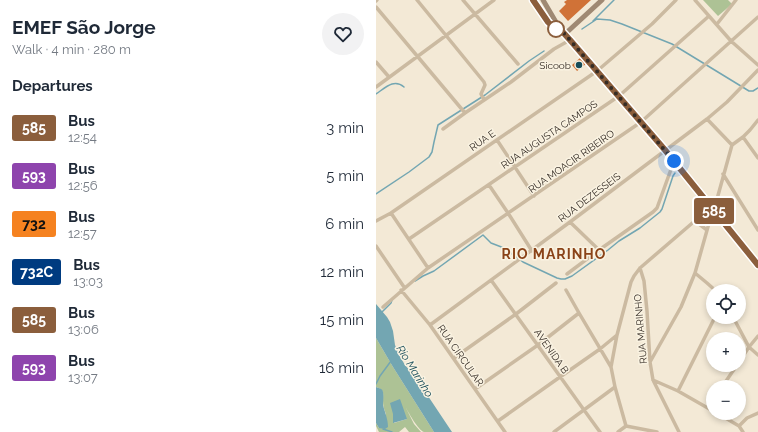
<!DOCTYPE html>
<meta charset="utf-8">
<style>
:root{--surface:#fff;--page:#f2f2f3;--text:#1f2937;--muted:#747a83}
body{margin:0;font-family:Raleway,sans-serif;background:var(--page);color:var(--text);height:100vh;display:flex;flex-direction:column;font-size:15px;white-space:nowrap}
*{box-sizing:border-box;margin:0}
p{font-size:13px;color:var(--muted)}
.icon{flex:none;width:22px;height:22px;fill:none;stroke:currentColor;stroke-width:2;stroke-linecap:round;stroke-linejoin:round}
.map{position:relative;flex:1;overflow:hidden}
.sheet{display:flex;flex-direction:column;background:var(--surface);width:376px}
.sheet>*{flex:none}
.badge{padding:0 8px;border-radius:3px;font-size:14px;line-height:26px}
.tools{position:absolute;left:330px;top:284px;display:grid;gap:8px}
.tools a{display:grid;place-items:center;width:40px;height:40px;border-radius:50%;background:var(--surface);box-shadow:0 2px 6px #0003;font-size:20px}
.you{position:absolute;width:20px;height:20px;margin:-10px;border:3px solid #fff;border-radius:50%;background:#1a73e8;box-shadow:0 0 0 6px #1a73e833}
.map>.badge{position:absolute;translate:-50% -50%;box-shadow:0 0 0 2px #fff}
h2{padding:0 12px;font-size:15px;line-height:36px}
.round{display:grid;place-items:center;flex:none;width:42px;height:42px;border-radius:21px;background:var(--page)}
.head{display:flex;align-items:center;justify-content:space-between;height:68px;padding:0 12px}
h1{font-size:19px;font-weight:700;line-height:30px}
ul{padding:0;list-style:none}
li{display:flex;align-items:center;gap:12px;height:48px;padding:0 12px}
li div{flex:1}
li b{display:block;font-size:15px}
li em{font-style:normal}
li .badge{min-width:44px;font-weight:700;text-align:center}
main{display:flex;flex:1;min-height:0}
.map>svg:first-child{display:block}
</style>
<main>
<section class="sheet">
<div class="head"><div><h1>EMEF São Jorge</h1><p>Walk · 4 min · 280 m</p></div><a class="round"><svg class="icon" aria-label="heart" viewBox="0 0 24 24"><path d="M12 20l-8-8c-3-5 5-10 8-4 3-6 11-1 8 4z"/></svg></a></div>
<h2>Departures</h2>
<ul>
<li><span class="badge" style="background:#8b5e3c;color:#fff">585</span><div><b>Bus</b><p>12:54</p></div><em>3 min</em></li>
<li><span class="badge" style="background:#8e44ad;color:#fff">593</span><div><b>Bus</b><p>12:56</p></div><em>5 min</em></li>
<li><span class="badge" style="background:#f58220;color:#111">732</span><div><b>Bus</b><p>12:57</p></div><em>6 min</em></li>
<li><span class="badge" style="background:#003b80;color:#fff">732C</span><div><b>Bus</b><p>13:03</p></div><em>12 min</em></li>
<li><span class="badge" style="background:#8b5e3c;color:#fff">585</span><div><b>Bus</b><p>13:06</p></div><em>15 min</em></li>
<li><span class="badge" style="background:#8e44ad;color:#fff">593</span><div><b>Bus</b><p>13:07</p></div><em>16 min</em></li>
</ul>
</section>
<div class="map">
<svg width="382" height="432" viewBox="0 0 382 432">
<rect width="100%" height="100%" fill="#f3e9d6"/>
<path fill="#adc295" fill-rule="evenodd" d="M327 0H352L356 4 342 16Z
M0 338 17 367 58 432C55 432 50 432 48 432 42 430 33 413 30 408L38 424 45 432H33L29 427 23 432H3L0 426V423L3 428 10 414C8 410 7 405 7 401 7 393 9 390 0 387ZM17 414 31 419 18 423Z"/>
<path fill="#73a6b2" d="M0 304 11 317 14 322 17 331 19 345 23 355 29 365 40 378 76 432H58L17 367 0 338Z
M0 387C3 388 7 389 7 392 8 396 7 401 7 405 9 413 12 419 12 427L9 429 3 428 0 423Z
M24 399 31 419 17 423V414L14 403Z"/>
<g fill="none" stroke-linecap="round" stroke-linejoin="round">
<path stroke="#73a6b2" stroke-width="1.5" d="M217 21 238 0
M206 29 221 19 234 20 246 24 296 44 373 91H377L382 88
M0 94C9 88 18 78 28 87
M0 194 33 172 53 157 56 152 58 142 62 125 109 95 153 61 168 51
M39 281 47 276 58 271 107 235 115 243 128 248 147 262 181 278 185 279H189L196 276 232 250 243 241 264 228 284 212 286 209 297 176 299 173
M6 312 15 303 16 300
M0 384 4 376 15 361
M7 429 16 432"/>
</g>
<path fill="#d07237" d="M191 0H215L192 21 183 11 190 4 188 2Z
M204 58 210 64 201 71 196 65Z"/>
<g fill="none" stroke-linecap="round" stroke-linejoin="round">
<path stroke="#cbbaa1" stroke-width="3.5" d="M41 0 108 82 109 85 105 94 108 100
M87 0 142 64
M319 0 355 41 382 65
M0 1 1 0
M0 7 89 113 135 82 178 49 194 40
M341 24 360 0
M0 62 13 77
M0 87 118 0
M331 119 356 145
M67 129 89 113
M367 137 382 158
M121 140 158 196
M347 174 382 230
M113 185 132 213 156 251
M15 213 52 268
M0 221 15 213 221 71 276 24 300 0
M319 221 331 230
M194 222 223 250
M33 239 243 96 333 16
M0 246 28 287
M264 268 268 281 271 311 274 362 277 380 303 432
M319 273 331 283 340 291
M191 274 223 250 277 212 281 208 298 161
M115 280 208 410 224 432
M25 290 54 325 129 432
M190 290 203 313 235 367
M7 307 52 268 265 122 382 17
M357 317 373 347 382 355
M54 325 194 222 331 119 351 102 382 70
M78 358 140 314 180 283
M274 362 305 307 319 273 337 209
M363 362 373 347 382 336
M277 380 302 391 337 411
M346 387 361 365
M99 389 162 345 203 313
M302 391 339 317
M333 408 337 402
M341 413 363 426 367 432
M122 421 184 377 224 349 241 335
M250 426 239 387 235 367 241 335 255 282 258 276 264 268 335 207 341 199 356 145 367 137 374 130 382 120
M250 426 281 432
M363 426 371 418 382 413
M178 432 239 387
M242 432 250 426"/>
<path stroke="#9f8973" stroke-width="5" d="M157 0 172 22 178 28 184 29
M167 0 184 29 194 40 289 150 382 265
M189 34 226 0"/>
</g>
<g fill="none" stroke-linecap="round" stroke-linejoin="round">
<defs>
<path id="line" d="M157 0 172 22 178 28 184 29 194 40 289 150 382 265"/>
</defs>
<use href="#line" stroke="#fff" stroke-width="9"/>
<use href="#line" stroke="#8b5e3c" stroke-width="6"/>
<path stroke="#352c25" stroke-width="4" stroke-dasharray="0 7.2" d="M180 29 178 28 184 29 194 40 298 161"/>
</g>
<circle fill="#fff" stroke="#8b5e3c" stroke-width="2" cx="180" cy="29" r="8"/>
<circle fill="#174c59" stroke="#faf3e2" stroke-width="1.5" cx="203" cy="65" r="4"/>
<g text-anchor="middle" stroke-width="3" stroke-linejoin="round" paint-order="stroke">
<g font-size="10" fill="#352c25" stroke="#faf3e2" text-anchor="end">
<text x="195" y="69">Sicoob</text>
</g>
<g font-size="10" fill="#352c25" stroke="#faf3e2">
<text transform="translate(173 134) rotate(-34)" y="4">RUA AUGUSTA CAMPOS</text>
<text transform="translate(106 140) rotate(-35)" y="4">RUA E</text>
<text transform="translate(195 161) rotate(-35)" y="4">RUA MOACIR RIBEIRO</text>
<text transform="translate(213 197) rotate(-37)" y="4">RUA DEZESSEIS</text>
<text transform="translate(264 329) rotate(-95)" y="4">RUA MARINHO</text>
<text transform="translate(176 351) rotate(55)" y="4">AVENIDA B</text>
<text transform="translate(85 355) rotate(55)" y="4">RUA CIRCULAR</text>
</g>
<g font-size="11" font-style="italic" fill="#174c59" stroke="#faf3e2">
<text transform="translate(39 371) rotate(58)" y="4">Rio Marinho</text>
</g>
<g font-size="14" font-weight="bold" letter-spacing="1" fill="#8a4318" stroke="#faf3e2">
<text x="178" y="259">RIO MARINHO</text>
</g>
</g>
</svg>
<div class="tools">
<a><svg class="icon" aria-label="locate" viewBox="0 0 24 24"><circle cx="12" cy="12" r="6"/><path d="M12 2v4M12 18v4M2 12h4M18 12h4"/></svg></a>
<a>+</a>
<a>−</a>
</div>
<div class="you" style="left:298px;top:161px"></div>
<b class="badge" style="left:338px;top:211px;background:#8b5e3c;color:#fff">585</b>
</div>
</main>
